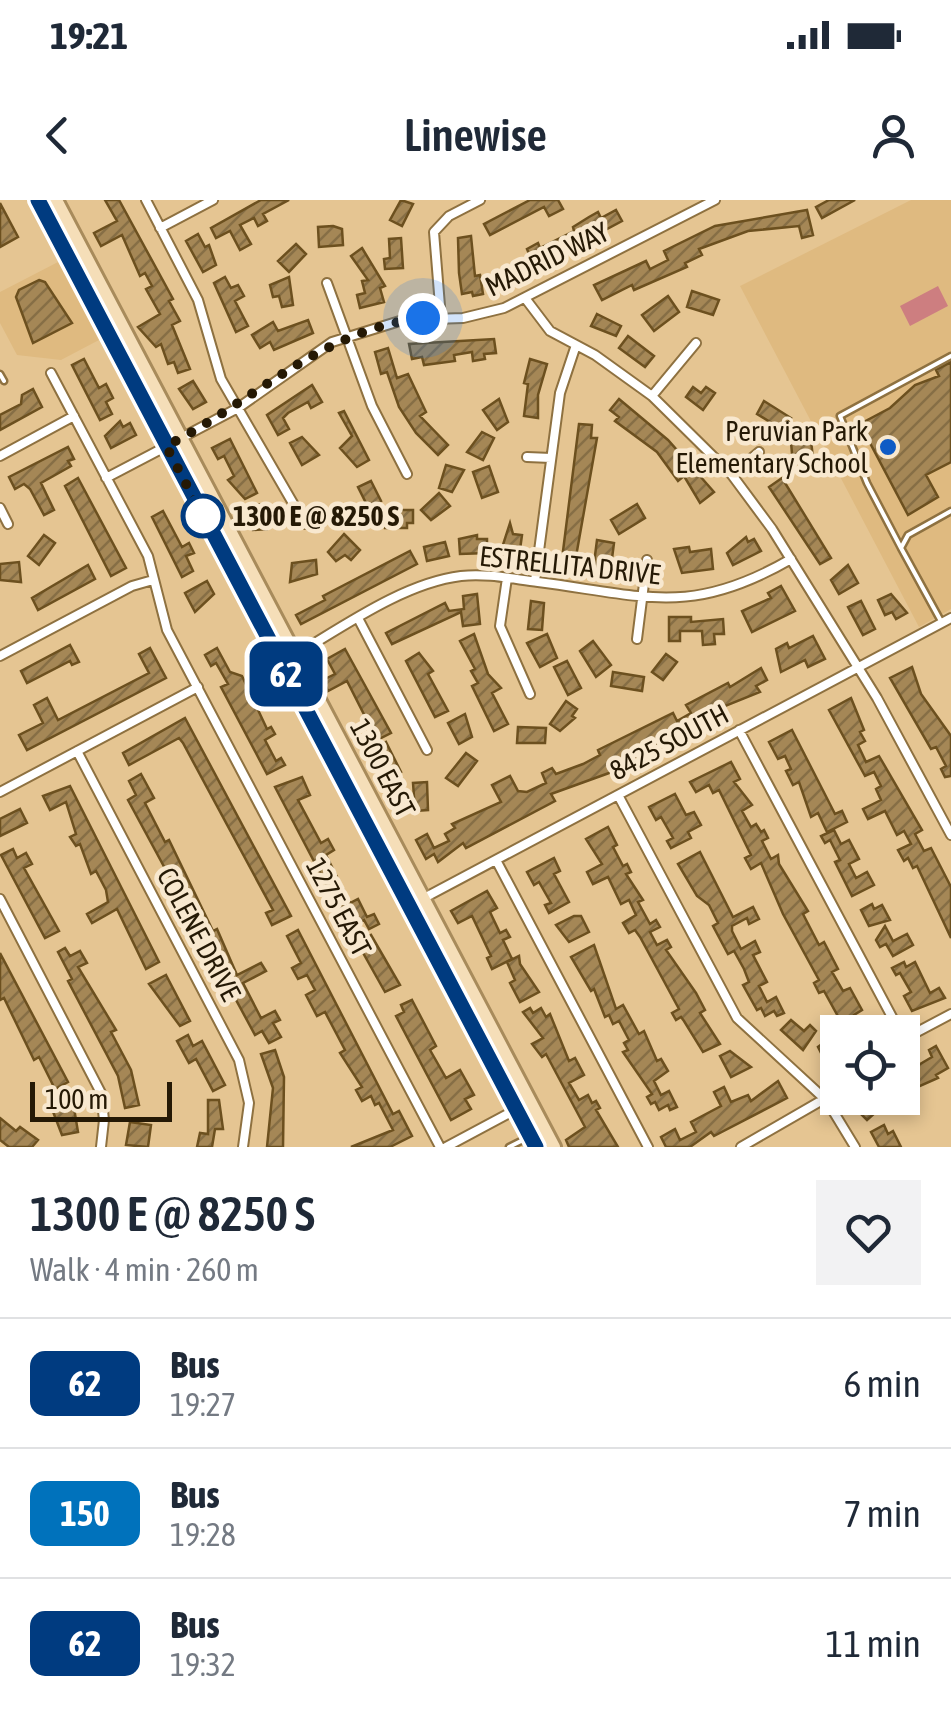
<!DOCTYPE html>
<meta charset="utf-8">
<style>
:root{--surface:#fff;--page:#f2f2f3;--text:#1f2937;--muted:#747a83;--line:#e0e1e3}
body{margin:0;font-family:"Asap Condensed",sans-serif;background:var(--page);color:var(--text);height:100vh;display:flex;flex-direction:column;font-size:38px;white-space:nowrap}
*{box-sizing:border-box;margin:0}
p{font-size:32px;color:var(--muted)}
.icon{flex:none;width:55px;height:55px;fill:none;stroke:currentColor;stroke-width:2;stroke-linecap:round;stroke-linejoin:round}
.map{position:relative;height:947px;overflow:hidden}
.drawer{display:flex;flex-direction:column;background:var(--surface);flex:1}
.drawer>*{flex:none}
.badge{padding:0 20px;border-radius:15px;font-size:35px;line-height:65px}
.controls{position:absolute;left:820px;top:815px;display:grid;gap:20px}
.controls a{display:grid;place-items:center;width:100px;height:100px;border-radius:0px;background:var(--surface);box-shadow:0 5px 15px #0003;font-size:50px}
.scale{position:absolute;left:30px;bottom:25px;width:142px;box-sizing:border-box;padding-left:10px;border:5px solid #251905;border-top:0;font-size:28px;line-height:35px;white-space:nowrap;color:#251905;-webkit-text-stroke:8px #f8e8cf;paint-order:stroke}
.you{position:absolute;width:50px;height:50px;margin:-25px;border:8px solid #fff;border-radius:50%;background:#1a73e8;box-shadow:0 0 0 15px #1a73e833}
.map>.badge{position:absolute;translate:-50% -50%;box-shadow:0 0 0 5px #fff}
.round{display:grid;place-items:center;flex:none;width:105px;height:105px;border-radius:0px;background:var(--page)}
.overview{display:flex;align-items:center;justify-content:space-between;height:170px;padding:0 30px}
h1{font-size:48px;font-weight:600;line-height:75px}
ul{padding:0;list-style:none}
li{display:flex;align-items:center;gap:30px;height:130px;padding:0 30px;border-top:2px solid var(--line)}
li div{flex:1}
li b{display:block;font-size:38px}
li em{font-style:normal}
li .badge{min-width:110px;font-weight:700;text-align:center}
.status{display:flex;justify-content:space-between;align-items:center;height:70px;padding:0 50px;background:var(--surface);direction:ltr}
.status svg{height:28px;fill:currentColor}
header{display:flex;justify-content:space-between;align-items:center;height:130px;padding:0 30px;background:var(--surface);font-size:45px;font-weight:600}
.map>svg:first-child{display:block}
</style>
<div class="status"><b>19:21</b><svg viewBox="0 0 49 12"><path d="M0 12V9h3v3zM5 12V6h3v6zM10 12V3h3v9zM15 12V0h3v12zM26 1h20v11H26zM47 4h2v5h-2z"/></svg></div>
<header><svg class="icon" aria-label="back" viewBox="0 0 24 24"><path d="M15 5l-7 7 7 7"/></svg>Linewise<svg class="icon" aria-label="person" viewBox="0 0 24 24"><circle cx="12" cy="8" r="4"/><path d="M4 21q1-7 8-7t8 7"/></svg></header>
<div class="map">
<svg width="951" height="947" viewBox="0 0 951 947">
<defs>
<pattern id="building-hatch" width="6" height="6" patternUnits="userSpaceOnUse" patternTransform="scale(2.5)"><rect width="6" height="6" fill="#a58756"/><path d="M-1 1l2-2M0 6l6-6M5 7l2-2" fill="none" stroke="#866e45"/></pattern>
</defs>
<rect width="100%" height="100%" fill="#e5c592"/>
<path fill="#dfba80" d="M911 0H951V409L919 427 740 86Z
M58 62 99 140 61 160 17 155 0 123V92Z"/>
<path fill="#cd7e80" d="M938 86 948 106 910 126 900 106Z"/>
<path fill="url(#building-hatch)" stroke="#6c501f" stroke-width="2.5" d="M105 0H119L173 99 169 101 180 121 172 125 190 169 178 173 174 162 168 164 161 144 156 147 138 127 160 114 146 89 152 86 145 73 140 76 122 35 101 46 94 33 117 21Z
M261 0H289L263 14 267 21 258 26 254 18 240 25 251 44 240 50 230 31 216 38 211 28Z
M401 0 413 4 402 26 390 20Z
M530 0H558L563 9 549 16 544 7 490 35 484 24Z
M829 0H855L822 18 816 7Z
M0 3 18 37 0 47Z
M616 10 622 21 504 84 498 73 530 56 527 49 538 43 540 48 574 31 573 27 589 17 598 12 601 18Z
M807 10 813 35 802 38 799 26 748 31 699 49 702 55 685 63 687 67 634 90 632 85 602 100 594 85 646 61 650 69 668 60 664 51 715 26Z
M333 26 342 29 343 45 319 47 318 27Z
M198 34 205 47 209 45 216 65 203 72 186 41Z
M471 36 475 76 480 75 483 94 473 96 472 92 462 94 459 73 458 38Z
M401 38 403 68 385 69 384 59 390 58 389 39Z
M296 44 306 54 289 72 278 61Z
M362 48 385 86 380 88 384 102 360 108 357 95 365 93 362 81 368 80 351 56Z
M225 77 231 88 238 85 244 96 235 101 248 126 236 132 214 83Z
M289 77 293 105 282 107 279 96 273 97 270 85Z
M39 80 45 82 72 123 33 143 16 97 19 90Z
M692 91 719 100 713 115 687 107Z
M668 96 679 112 654 131 642 115Z
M597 114 621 126 616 136 591 126Z
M308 120 313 133 274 150 270 142 260 148 252 135 273 122 278 131Z
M628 136 654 156 645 167 619 148Z
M494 139 496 153 484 154 485 159 473 161 472 152 454 155 455 161 424 165 422 157 412 159 409 144Z
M388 148 397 178 408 174 426 212 420 216 448 245 438 255 416 233 399 207 387 172 381 174 375 152Z
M84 159 99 188 106 184 113 198 106 202 112 214 100 220 72 165Z
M530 159 547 164 538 195V218L524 216 528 184 524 183Z
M951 162V262L926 275 938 297 908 315 860 224 890 208 915 185 939 176 936 170Z
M193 181 206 202 193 209 179 189Z
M312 185 322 202 311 208 308 202 288 213 283 218 289 229 278 235 267 215Z
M693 187 701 193 706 187 715 193 703 210 686 197Z
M33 189 42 207 0 230V215L21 204 22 195Z
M499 199 508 222 497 230 483 210Z
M619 199 668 240 714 292 700 303 684 276 678 281 657 252 615 221 619 217 610 210Z
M764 201 791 218 783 230 757 214Z
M344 211 369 260 357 267 340 248 352 236 339 213Z
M120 221 123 227 130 223 136 235 111 248 105 236Z
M579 224 592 225 591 238H597L574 368 561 367Z
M482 232 494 238 483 260 467 252Z
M302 237 319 255 302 265 290 243Z
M230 239 257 293 245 299 228 280 234 276 224 256 218 259 212 248Z
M811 240 813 259 793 265 791 242Z
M68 247 74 259 68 261 71 266 41 283 54 310 44 315 30 289 24 284 15 289 9 277Z
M446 265 464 270 452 292 439 288Z
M489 266 498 292 482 298 473 272Z
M78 278 126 368 111 376 65 286Z
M782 278 831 358 820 364 769 287Z
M371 281 381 301 368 307 358 287Z
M439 293 450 306 431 320 421 310Z
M266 304 267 329 253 330 250 305Z
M637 304 645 318 619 334 611 320Z
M385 310H413V323H407V328H385Z
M163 311 182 347 189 343 194 353 186 356 193 371 182 377 152 317Z
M510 323 513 334 522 335 519 357 500 354Z
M344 334 360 350 351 360 345 355 336 361 328 352Z
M44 335 55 343 39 365 28 356Z
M477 335V339H487V353L460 354 459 339Z
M746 337 748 342 754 339 761 351 733 365 727 353Z
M597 340 614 343 610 374 593 371Z
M445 342 449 356 427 361 424 347Z
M689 347 690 352 711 349 713 369 682 373 674 349Z
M410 351 417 364 301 424 296 415 325 400 323 396Z
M316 360 317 374 290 382 292 363Z
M19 362 21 382 0 380V364Z
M88 365 95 379 38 410 32 398Z
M848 365 858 383 839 394 831 380Z
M207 381 214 394 195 412 185 393Z
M781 386 795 411 752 432 742 411 771 398 768 393Z
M477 394 480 424 463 426 461 412 392 444 386 433 445 403 449 411 464 409 463 396Z
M891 394 907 413 896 419 892 412 885 415 878 400Z
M531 401 544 403 542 430 528 429Z
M861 401 875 429 863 435 848 407Z
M669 417H691V422L723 419 724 434H714L715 444 703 445 702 431H680V441H669Z
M474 434 488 474 501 488 492 493 508 524 494 531 472 486 478 483 471 471 475 469 460 441Z
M547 434 557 458 540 467 527 443Z
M813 436 825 459 808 467 805 460 781 472 776 449 787 443 789 448Z
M593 441 611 465 596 477 580 451Z
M70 445 79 462 72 465 70 461 27 483 21 471Z
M150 448 166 478 27 550 19 535 43 523 34 505 47 498 58 520 149 473 139 454Z
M217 448 230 472 242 476 267 529 271 527 275 534 265 540 276 561 281 558 285 565 267 574 221 487 228 484 216 463 211 466 205 455Z
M345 449 391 533 377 540 347 481 328 491 323 480 335 474 327 459Z
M419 453 433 471 428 474 448 511 435 517 406 461Z
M666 454 677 462 663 480 652 472Z
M567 461 581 488 568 495 554 467Z
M912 467 921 494 951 536V576L945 577 941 569 946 566 936 547 931 549 890 478Z
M761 468 767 480 756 486 760 492 705 514 609 573 551 594 555 601 466 648 463 643 438 662 434 654 426 659 416 640 427 634 434 648 449 641 445 634 455 628 452 624 501 602 492 585 510 576 518 591 527 592 546 583 542 573 552 568 556 574 583 564 600 555 598 550 673 513 677 521 691 513 686 505 728 483 730 487Z
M613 472 644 477 642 491 611 486Z
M851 498 864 530 860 532 865 541 858 545 866 562 879 556 922 630 915 634 924 651 931 648 951 687V738L917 666 913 668 908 658 904 661 898 650 911 644 904 631 897 635 885 611 868 619 863 609 881 600 876 589 881 586 874 572 865 576 829 510Z
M566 501 577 509 572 516 575 518 560 531 550 524Z
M465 514 472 537 459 544 448 523Z
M185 518 291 716 272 725 266 713 273 710 183 543 179 538 129 565 123 553Z
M518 527 546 528 545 543H517Z
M792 530 835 614 842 611 847 622 827 632 818 613 811 617 799 582 793 585 786 571 791 569 785 556 778 559 769 542Z
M386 542 401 572 388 578 373 549Z
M466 553 477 561 458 586 446 578Z
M731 562 740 579 734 582 752 605 742 611 751 627 756 624 761 632 764 630 768 638 762 641 771 659 778 655 779 664 808 711 803 714 819 745 824 742 838 769 832 772 843 791 850 788 862 810 854 815 858 821 845 829 824 791 819 793 814 783 819 780 783 714 761 663 751 669 745 658 751 655 719 590 713 593 709 585 696 592 690 582Z
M141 574 154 598 145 603 165 642 169 640 213 731 217 729 237 775 261 763 266 771 243 783 261 818 275 811 280 820 273 823 281 837 269 843 262 831 255 835 128 600 136 595 129 581Z
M302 577 310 595 298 600 321 643 328 639 334 650 326 655 350 703 358 699 367 717 374 714 379 724 369 729 364 720 349 728 275 587Z
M427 582 428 610 415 611 413 583Z
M70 586 159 762 146 769 117 709 92 723 87 714 108 702 106 690 96 671 91 674 80 644 76 646 70 637 76 634 66 602 50 610 43 596Z
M675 594 686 615 694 612 701 625 688 632 691 638 671 648 667 641 673 638 661 617 656 620 649 607Z
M20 609 27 623 0 636V619Z
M608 627 617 645 613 647 623 666 627 664 631 672 626 674 643 700 638 702 650 724 656 720 660 727 650 732 657 745 667 740 671 747 666 750 696 793 705 810 700 813 720 844 703 852 684 821 681 817 676 820 672 813 679 809 640 737 635 730 629 733 623 723 636 715 629 700 621 704 608 677 593 684 587 672 602 664 586 639Z
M834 630 841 644 849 640 859 659 849 664 856 678 867 672 874 685 852 696 835 662 840 660 830 640 825 643 821 636Z
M13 649 17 658 26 653 32 664 24 668 59 731 45 738 1 655Z
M700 652 733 717 753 707 759 719 749 724 747 718 732 726V731L741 749 755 741 760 752 753 755 767 782 759 786 767 802 776 797 784 813 777 816 774 811 765 816 761 808 757 810 743 785 749 782 744 769 734 751 728 754 713 726 718 723 709 705 697 696 678 664Z
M554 658 560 671 554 674 569 702 549 713 545 705 551 703 539 682 534 685 527 672Z
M487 691 497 708 490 712 500 733 506 730 510 737 503 740 512 759 492 769 487 758 491 756 472 716 458 723 451 711Z
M872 704 874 709 882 705 890 720 869 726 861 710Z
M574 716H581L589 732 569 742 556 725Z
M885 726 893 741 907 734 913 745 893 756 886 744 880 747 876 740Z
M298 730 393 914 399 911 412 936 390 947H351L393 930 379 903 375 905 371 896 362 901 356 890 362 887 340 853 345 850 325 812 317 816 306 795 315 790 307 775 298 779 292 768 301 763 287 736Z
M371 735 400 785 385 792 357 742Z
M594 745 616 809 623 805 639 834 644 831 657 861 661 859 668 871 654 881 661 895 669 891 677 907 670 910 668 905 659 910 655 902 651 904 647 897 652 894 623 852 628 850 624 843 629 840 619 821 613 824 609 815 605 817 594 789 591 791 571 757Z
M65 748 70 756 80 751 87 763 78 767 116 830 111 832 131 870 139 905 125 908 118 876 68 781 72 779 58 752Z
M0 753 68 882 55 889 39 857 34 860 4 798 0 800Z
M519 756 520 764 539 792 520 802 510 783 515 780 507 762Z
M904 762 906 767 915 762 930 793 939 788 945 798 912 811 904 796 911 792 900 773 896 775 892 768Z
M166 775 190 821 180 826 149 784Z
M412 800 436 846 430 850 446 878 460 870 474 895 465 899 471 909 451 920 396 816 404 812 401 805Z
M530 808 533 813 541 808 546 817 550 814 569 861 575 858 584 875 569 883 579 900 588 895 592 903 596 901 600 908 596 910 618 947H569L566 940 585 927 546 854 542 857 532 844 543 838 523 812Z
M791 820 804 831 810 825 816 831 803 850 781 830Z
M188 835 193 846 202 841 225 885 213 891 196 859 189 863 177 841Z
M832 837 838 844V871L832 875 818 847Z
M936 846 948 868 936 875 938 878 902 894 906 866 913 862 915 867 932 857 929 850Z
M275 850 284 877 283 947H267L273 888 261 854Z
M730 851 751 867 731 877 720 856Z
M778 881 787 898 714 936 711 932 690 947H666L661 937 675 929 680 940 696 932 691 922 721 906 714 892 724 887 731 902 748 895 751 901Z
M72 896 78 932 62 935 52 909 59 908 57 898Z
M859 898H882L887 902 867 920 852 905Z
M208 900H219L223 929H215L212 947H197L200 933 208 934Z
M0 918 16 931 20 927 38 940 32 947H9L0 940Z
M130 922 151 925 148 947 126 945Z
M884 925 888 934 893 931 901 947H879L871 932Z"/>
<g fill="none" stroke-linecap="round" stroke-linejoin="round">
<defs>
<path id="service" d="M0 174 4 181
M901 348 867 283 840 216 951 156
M942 423 901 348 908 335 951 311
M509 947 527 938"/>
<path id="minor" d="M146 0 198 100 221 179 305 324
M160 28 213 0
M327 83 372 206 407 274
M525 98 550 131 595 155 652 196 732 275 772 329 877 498 951 635
M441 118 434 32 449 16 480 0
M51 173 148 356 167 430 440 947
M652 196 696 143
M181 238 238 208 332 142 403 120 463 118 504 108 715 0
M0 256 74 216
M527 257 551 258
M732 275 759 252
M106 278 169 245
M0 308 8 324
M507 378 500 426 530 494
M535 381 560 193 576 145
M359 420 427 550
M637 439 647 360
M295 455C344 426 404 383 461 376 487 373 513 379 538 382 646 396 691 417 791 359
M0 456 132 386 153 380
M739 530 900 832
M77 551 239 860 249 903 243 947
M0 592 198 487
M618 595 737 818 827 901 855 947
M496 660 648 947
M0 699 101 893 104 920 101 947
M409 706 951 418
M902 840 951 814
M446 947 517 909
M741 947 838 891"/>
<path id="primary" d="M38 0 537 947
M56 0 554 947"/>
</defs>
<use href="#service" stroke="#8e7140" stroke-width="9"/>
<use href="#minor" stroke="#8e7140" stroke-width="12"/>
<use href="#primary" stroke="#a88b5b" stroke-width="18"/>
<use href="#service" stroke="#fff" stroke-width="4"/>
<use href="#minor" stroke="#fff" stroke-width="8"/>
<use href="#primary" stroke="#f5deb8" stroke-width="12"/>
</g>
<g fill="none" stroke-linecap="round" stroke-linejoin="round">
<defs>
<path id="line" d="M38 0 536 947"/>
</defs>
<use href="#line" stroke="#fff" stroke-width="22"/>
<use href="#line" stroke="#003b80" stroke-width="15"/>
<path stroke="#251905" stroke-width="10" stroke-dasharray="0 18" d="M203 316 166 246C255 201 320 130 423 118"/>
</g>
<circle fill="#0f5bc5" stroke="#f8e8cf" stroke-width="4" cx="888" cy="247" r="10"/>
<circle fill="#fff" stroke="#003b80" stroke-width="5" cx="203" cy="316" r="20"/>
<g text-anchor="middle" stroke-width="9" stroke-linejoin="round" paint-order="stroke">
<g font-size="28" fill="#251905" stroke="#f8e8cf">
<text transform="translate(547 59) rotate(-26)" y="10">MADRID WAY</text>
<text transform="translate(570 365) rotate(6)" y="10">ESTRELLITA DRIVE</text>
<text transform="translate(669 542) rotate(-28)" y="10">8425 SOUTH</text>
<text transform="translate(383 568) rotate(62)" y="10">1300 EAST</text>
<text transform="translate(339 707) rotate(62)" y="10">1275 EAST</text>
<text transform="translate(199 734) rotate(62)" y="10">COLENE DRIVE</text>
</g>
<g font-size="28" fill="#251905" stroke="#f8e8cf" text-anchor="end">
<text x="868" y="241">Peruvian Park<tspan x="868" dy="32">Elementary School</tspan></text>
</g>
<g font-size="28" font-weight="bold" fill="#251905" stroke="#f8e8cf" text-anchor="start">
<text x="233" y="326">1300 E @ 8250 S</text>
</g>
</g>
</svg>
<div class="controls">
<a><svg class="icon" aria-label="locate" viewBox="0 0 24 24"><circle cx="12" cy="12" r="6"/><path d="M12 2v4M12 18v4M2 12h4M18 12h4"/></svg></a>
</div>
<div class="scale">100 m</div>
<div class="you" style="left:423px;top:118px"></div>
<b class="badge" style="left:286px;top:474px;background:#003b80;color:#fff">62</b>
</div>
<section class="drawer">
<div class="overview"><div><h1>1300 E @ 8250 S</h1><p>Walk · 4 min · 260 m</p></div><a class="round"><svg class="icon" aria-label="heart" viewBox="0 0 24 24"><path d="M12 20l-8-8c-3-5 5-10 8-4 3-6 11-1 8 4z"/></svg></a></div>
<ul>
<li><span class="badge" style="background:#003b80;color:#fff">62</span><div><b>Bus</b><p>19:27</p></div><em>6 min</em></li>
<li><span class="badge" style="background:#0072bc;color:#fff">150</span><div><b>Bus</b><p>19:28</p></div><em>7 min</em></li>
<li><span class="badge" style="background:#003b80;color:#fff">62</span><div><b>Bus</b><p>19:32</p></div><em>11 min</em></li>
</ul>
</section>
